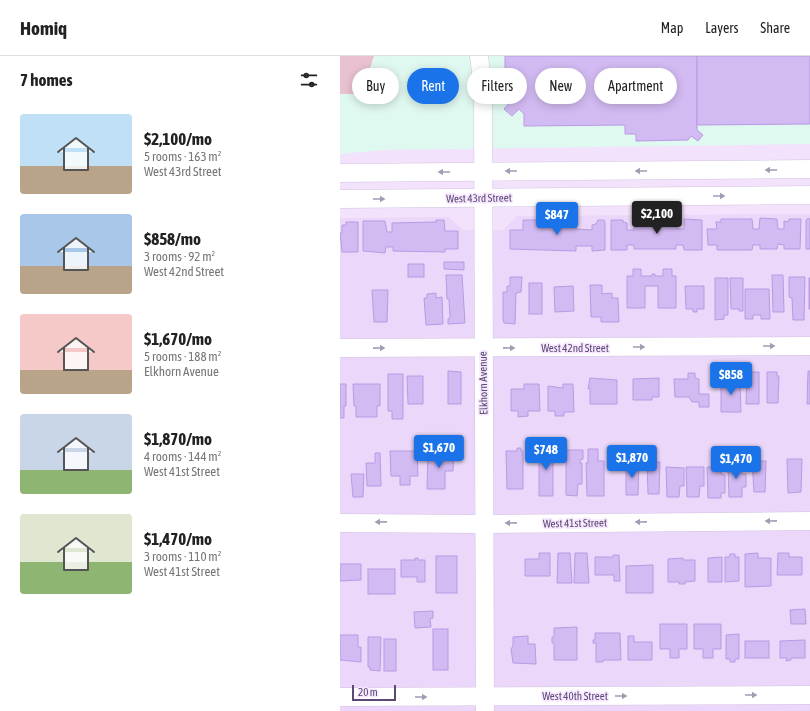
<!DOCTYPE html>
<meta charset="utf-8">
<style>
body{margin:0;font-family:"Asap Condensed",sans-serif;background:#f6f6f6;color:#222;height:100vh;display:flex;flex-direction:column;font-size:15px;white-space:nowrap}
*{box-sizing:border-box;margin:0}
p{font-size:13px;color:#767676}
.icon{flex:none;width:22px;height:22px;fill:none;stroke:currentColor;stroke-width:2;stroke-linecap:round;stroke-linejoin:round}
.map{position:relative;flex:1;overflow:hidden}
.panel{display:flex;flex-direction:column;background:#fff;width:340px}
.panel>*{flex:none}
.top-card{position:absolute;left:12px;top:12px;width:380px;height:36px;display:flex;gap:8px}
.scale{position:absolute;left:12px;bottom:10px;width:44px;box-sizing:border-box;padding-left:4px;border:2px solid #594974;border-top:0;font-size:11px;line-height:14px;white-space:nowrap;color:#594974;-webkit-text-stroke:3px #f7e8ff;paint-order:stroke}
.price{position:absolute;translate:-50% -34px;padding:0 9px;border-radius:4px;background:#1a73e8;color:#fff;font-size:13px;line-height:26px;filter:drop-shadow(0 1px 2px #0008)}
.price::after{content:'';position:absolute;left:50%;top:24px;width:12px;height:9px;margin-left:-6px;background:inherit;clip-path:polygon(0 0,100% 0,50% 100%)}
.price.active{background:#222;color:#fff}
ul{padding:0;list-style:none}
li{display:flex;align-items:center;gap:12px;height:100px;padding:0 20px}
li span{display:grid;place-items:center;flex:none;width:112px;height:80px;border-radius:4px;color:#555}
li>.icon{margin-inline-start:auto}
span .icon{width:48px;height:48px;fill:#fffc;stroke-width:1}
li b{font-size:17px}
h2{display:flex;justify-content:space-between;align-items:center;height:48px;padding:0 20px;font-size:17px}
.tag{padding:0 14px;border-radius:18px;background:#fff;box-shadow:0 2px 10px #0003;font-size:14px;line-height:36px}
.tag.active{background:#1a73e8;color:#fff}
header{display:flex;align-items:center;gap:24px;box-sizing:border-box;height:56px;padding:0 20px;background:#fff;border-bottom:1px solid #e0e0e0}
header strong{font-size:19px}
nav{display:flex;gap:22px;margin-inline-start:auto;font-size:14px}
main{display:flex;flex:1;min-height:0}
.map>svg:first-child{display:block}
.residential{fill:#ebd7f9}
.education{fill:#dff8f0}
.green{fill:#e9c1d0}
.building{fill:#d2baf2;stroke:#b99ae4}
.lines{fill:none;stroke-linecap:round;stroke-linejoin:round}
.minor-casing{stroke:#d2c1e2;stroke-width:19}
.minor{stroke:#fff;stroke-width:18}
.oneway{fill:#a49bb3}
.labels{text-anchor:middle;stroke-width:3.5;stroke-linejoin:round;paint-order:stroke}
.street-label{font-size:11px;fill:#594974;stroke:#f7e8ff}
</style>
<header>
<strong>Homiq</strong>
<nav><a>Map</a><a>Layers</a><a>Share</a></nav>
</header>
<main>
<section class="panel">
<h2>7 homes<svg class="icon" aria-label="filters" viewBox="0 0 24 24"><path d="M4 7h16M4 17h16"/><circle cx="9" cy="7" r="2"/><circle cx="15" cy="17" r="2"/></svg></h2>
<ul>
<li><span style="background:linear-gradient(#bfe0f5 65%,#b9a48a 0)"><svg class="icon" aria-label="home" viewBox="0 0 24 24"><path d="M3 11l9-7 9 7M6 9v11h12V9"/></svg></span><div><b>$2,100/mo</b><p>5 rooms · 163 m²</p><p>West 43rd Street</p></div></li>
<li><span style="background:linear-gradient(#a9c7e8 65%,#b9a48a 0)"><svg class="icon" aria-label="home" viewBox="0 0 24 24"><path d="M3 11l9-7 9 7M6 9v11h12V9"/></svg></span><div><b>$858/mo</b><p>3 rooms · 92 m²</p><p>West 42nd Street</p></div></li>
<li><span style="background:linear-gradient(#f6c9c9 70%,#b9a48a 0)"><svg class="icon" aria-label="home" viewBox="0 0 24 24"><path d="M3 11l9-7 9 7M6 9v11h12V9"/></svg></span><div><b>$1,670/mo</b><p>5 rooms · 188 m²</p><p>Elkhorn Avenue</p></div></li>
<li><span style="background:linear-gradient(#c9d6e8 70%,#8fb573 0)"><svg class="icon" aria-label="home" viewBox="0 0 24 24"><path d="M3 11l9-7 9 7M6 9v11h12V9"/></svg></span><div><b>$1,870/mo</b><p>4 rooms · 144 m²</p><p>West 41st Street</p></div></li>
<li><span style="background:linear-gradient(#dfe7d0 60%,#8fb573 0)"><svg class="icon" aria-label="home" viewBox="0 0 24 24"><path d="M3 11l9-7 9 7M6 9v11h12V9"/></svg></span><div><b>$1,470/mo</b><p>3 rooms · 110 m²</p><p>West 41st Street</p></div></li>
</ul>
</section>
<div class="map">
<svg width="470" height="655" viewBox="0 0 470 655">
<rect width="100%" height="100%" fill="#f3e2fc"/>
<!-- residential -->
<polygon class="residential" points="470,158 470,655 0,655 0,162 109,161 123,174 163,174 177,160"/>
<!-- education -->
<polygon class="education" points="0,0 470,0 470,88 45,94 0,98"/>
<!-- green -->
<polygon class="green" points="0,0 34,0 27,21 18,38 0,38"/>
<!-- building -->
<g class="building">
<polygon points="165,0 357,0 357,74 363,79 358,85 351,80 348,84 296,85 296,78 285,78 285,69 184,70 184,58 179,53 172,60 164,53 171,45 165,40"/>
<polygon points="357,0 470,0 470,68 357,69"/>
<polygon points="420,162 437,163 438,173 444,173 444,165 448,166 449,163 461,163 460,193 444,193 444,189 438,188 437,193 420,193 420,189 413,189 412,194 377,194 377,189 368,189 367,173 377,173 376,166 381,166 381,163 412,163 413,173 419,173"/>
<polygon points="468,162 470,163 470,193 466,193 466,165"/>
<polygon points="294,163 337,163 337,173 344,173 344,163 362,164 362,194 344,194 343,189 336,189 336,193 294,193 294,189 287,189 287,194 271,194 271,164 283,164 283,166 287,167 287,174 294,174"/>
<polygon points="96,164 104,164 105,175 118,175 118,193 105,193 105,196 53,195 53,191 46,191 45,197 23,195 23,165 45,165 47,176 52,176 52,167 96,166"/>
<polygon points="183,164 232,164 231,167 236,167 236,173 252,174 252,169 256,168 258,164 264,164 265,166 265,194 252,195 252,190 236,190 236,195 170,193 170,174 183,174"/>
<polygon points="6,166 18,166 18,196 2,196 0,177 2,177 2,169 6,169"/>
<polygon points="104,206 124,206 124,214 104,213"/>
<rect x="68" y="208" width="16" height="13"/>
<polygon points="293,213 301,213 301,220 312,220 312,218 315,218 315,220 323,220 323,213 332,213 332,220 336,220 336,252 318,252 318,230 305,230 305,252 287,252 287,220 293,220"/>
<polygon points="106,219 122,219 125,267 108,268 108,263 110,262 109,243 107,243"/>
<polygon points="432,219 443,219 444,256 433,256"/>
<polygon points="170,221 182,221 181,236 176,237 175,268 164,267 163,263 163,236 167,236 167,230 170,230"/>
<polygon points="449,221 465,221 464,264 453,264 452,242 449,241"/>
<polygon points="375,222 388,222 388,259 384,259 384,263 375,264"/>
<polygon points="390,222 403,222 403,255 399,255 399,253 391,253"/>
<rect x="469" y="222" width="1" height="31"/>
<rect x="189" y="227" width="13" height="31"/>
<polygon points="250,229 262,229 262,238 272,237 272,242 278,242 279,266 261,266 261,261 251,261"/>
<polygon points="233,230 234,255 215,256 214,231"/>
<polygon points="345,230 364,230 364,253 357,253 357,256 353,256 353,253 346,253"/>
<polygon points="405,233 429,233 430,263 421,263 421,259 413,259 413,263 405,263"/>
<polygon points="32,234 48,234 47,266 34,266"/>
<polygon points="96,237 96,242 102,241 103,268 86,269 84,242 87,242 87,238"/>
<polygon points="108,315 121,316 121,348 108,348"/>
<polygon points="468,315 470,315 470,348 467,348"/>
<polygon points="407,316 419,316 419,348 406,348"/>
<polygon points="427,316 437,316 437,320 439,320 438,347 427,347"/>
<polygon points="348,317 355,317 355,322 359,323 359,338 369,338 369,351 359,351 359,346 352,346 349,341 335,341 334,323 348,323"/>
<polygon points="48,318 63,318 63,363 52,363 52,355 48,355"/>
<polygon points="67,320 83,320 83,348 68,348"/>
<polygon points="250,322 277,324 277,348 250,348 250,332 248,333"/>
<polygon points="319,322 319,341 312,341 312,344 293,344 293,323"/>
<polygon points="381,323 400,323 401,356 381,356"/>
<polygon points="0,328 6,328 6,350 4,350 4,362 0,362"/>
<polygon points="13,328 40,328 40,350 37,350 37,361 16,361 16,350 14,350"/>
<polygon points="184,328 199,328 200,355 188,355 188,360 178,361 178,355 171,355 171,333 184,333"/>
<polygon points="223,328 233,328 234,356 224,356 224,360 215,360 215,355 208,355 208,330 223,332"/>
<polygon points="199,390 213,390 213,395 215,395 215,400 213,400 213,440 199,440"/>
<polygon points="177,392 181,392 181,395 183,395 183,433 167,433 166,395 177,395"/>
<polygon points="248,393 258,393 258,405 264,405 264,440 247,440 246,407 248,407"/>
<polygon points="226,394 243,394 243,403 240,404 240,407 242,407 242,428 238,428 237,440 226,439"/>
<polygon points="50,395 77,395 78,420 70,420 70,429 60,429 60,420 51,420"/>
<polygon points="88,396 114,396 113,415 105,415 105,433 87,433"/>
<polygon points="35,397 40,397 41,430 27,430 26,407 35,407"/>
<polygon points="447,403 462,403 461,436 448,437"/>
<polygon points="412,405 426,405 425,436 414,436"/>
<polygon points="307,406 320,406 319,438 308,438"/>
<polygon points="400,406 402,418 406,418 406,431 402,431 402,441 389,441 388,411 390,410 390,407"/>
<polygon points="286,408 299,408 298,439 286,439"/>
<polygon points="326,411 344,412 344,430 340,430 339,441 327,441"/>
<polygon points="346,411 364,411 364,430 360,430 359,441 347,441"/>
<polygon points="367,411 381,411 381,418 385,419 385,437 381,437 381,442 368,442"/>
<polygon points="11,418 24,418 23,441 13,441"/>
<polygon points="199,497 210,497 210,520 185,520 185,503 199,503"/>
<polygon points="218,497 230,497 232,527 217,527"/>
<polygon points="235,497 247,497 249,527 234,527"/>
<polygon points="418,497 418,502 431,502 431,530 405,531 405,498"/>
<polygon points="438,497 449,497 449,501 462,501 462,519 437,519"/>
<polygon points="390,498 395,498 395,501 399,501 399,525 385,526 385,501 389,501"/>
<polygon points="273,499 279,499 280,525 274,525 274,519 255,519 255,501 273,501"/>
<rect x="96" y="500" width="21" height="37"/>
<polygon points="382,501 382,526 368,526 368,502"/>
<polygon points="75,502 78,502 78,504 85,504 85,526 77,526 77,521 61,521 61,504 75,504"/>
<polygon points="343,502 343,504 355,504 355,525 345,526 345,528 339,528 339,526 328,526 328,503"/>
<polygon points="0,508 21,508 21,524 0,525"/>
<polygon points="313,509 313,537 286,537 286,510"/>
<rect x="28" y="513" width="27" height="25"/>
<polygon points="465,553 466,568 451,568 450,554"/>
<polygon points="93,555 93,562 90,563 91,571 75,572 74,556"/>
<polygon points="320,568 347,568 347,593 339,593 339,602 330,602 330,593 320,593"/>
<polygon points="354,568 381,568 381,593 373,593 373,602 363,602 363,593 354,593"/>
<polygon points="237,571 237,604 214,604 214,587 212,587 212,581 214,581 214,572"/>
<rect x="93" y="573" width="15" height="41"/>
<polygon points="255,577 280,577 281,604 263,604 263,606 256,606 256,587 253,587 253,584 255,584"/>
<polygon points="399,578 399,603 395,603 395,606 390,606 390,603 386,603 386,579"/>
<polygon points="0,579 18,579 18,591 21,591 21,606 0,604"/>
<polygon points="188,580 188,588 195,588 196,608 173,607 171,593 173,590 173,581"/>
<polygon points="288,580 294,580 294,586 312,586 312,604 288,604"/>
<polygon points="28,581 41,581 40,615 30,614 30,611 28,611"/>
<rect x="44" y="583" width="12" height="32"/>
<polygon points="465,584 465,602 451,602 451,604 446,605 447,602 440,602 440,585"/>
<rect x="405" y="585" width="24" height="17"/>
</g>
<g class="lines">
<!-- minor casing -->
<g class="minor-casing">
<g id="minor">
<polyline points="139,0 143,33 145,655"/>
<polyline points="0,117 470,113"/>
<polyline points="0,143 470,139"/>
<polyline points="0,292 470,290"/>
<polyline points="0,467 145,468 470,465"/>
<polyline points="0,641 470,639"/>
</g>
</g>
<!-- minor -->
<use href="#minor" class="minor"/>
</g>
<!-- one-way arrows -->
<defs><path id="oneway-solid" d="M-6-.8H1V-3.2L6.5 0L1 3.2V.8H-6Z"/></defs>
<g class="oneway">
<use href="#oneway-solid" transform="translate(431 114) rotate(180)"/>
<use href="#oneway-solid" transform="translate(171 115) rotate(180)"/>
<use href="#oneway-solid" transform="translate(301 115) rotate(180)"/>
<use href="#oneway-solid" transform="translate(104 116) rotate(180)"/>
<use href="#oneway-solid" transform="translate(379 140)"/>
<use href="#oneway-solid" transform="translate(39 143)"/>
<use href="#oneway-solid" transform="translate(429 290)"/>
<use href="#oneway-solid" transform="translate(299 291)"/>
<use href="#oneway-solid" transform="translate(39 292) rotate(-1)"/>
<use href="#oneway-solid" transform="translate(169 292) rotate(1)"/>
<use href="#oneway-solid" transform="translate(431 465) rotate(179)"/>
<use href="#oneway-solid" transform="translate(41 466) rotate(179)"/>
<use href="#oneway-solid" transform="translate(301 466) rotate(179)"/>
<use href="#oneway-solid" transform="translate(171 467) rotate(179)"/>
<use href="#oneway-solid" transform="translate(411 639)"/>
<use href="#oneway-solid" transform="translate(281 640)"/>
<use href="#oneway-solid" transform="translate(81 641)"/>
</g>
<g class="labels">
<!-- street labels -->
<g class="street-label">
<text transform="translate(139 142) rotate(-1)" y="4">West 43rd Street</text>
<text x="235" y="296">West 42nd Street</text>
<text transform="translate(143 327) rotate(-91)" y="4">Elkhorn Avenue</text>
<text transform="translate(235 467) rotate(-1)" y="4">West 41st Street</text>
<text x="235" y="644">West 40th Street</text>
</g>
</g>
</svg>
<div class="scale">20 m</div>
<b class="price active" style="left:317px;top:179px">$2,100</b>
<b class="price" style="left:217px;top:180px">$847</b>
<b class="price" style="left:391px;top:340px">$858</b>
<b class="price" style="left:99px;top:413px">$1,670</b>
<b class="price" style="left:206px;top:415px">$748</b>
<b class="price" style="left:292px;top:423px">$1,870</b>
<b class="price" style="left:396px;top:424px">$1,470</b>
<div class="top-card">
<a class="tag">Buy</a>
<a class="tag active">Rent</a>
<a class="tag">Filters</a>
<a class="tag">New</a>
<a class="tag">Apartment</a>
</div>
</div>
</main>
